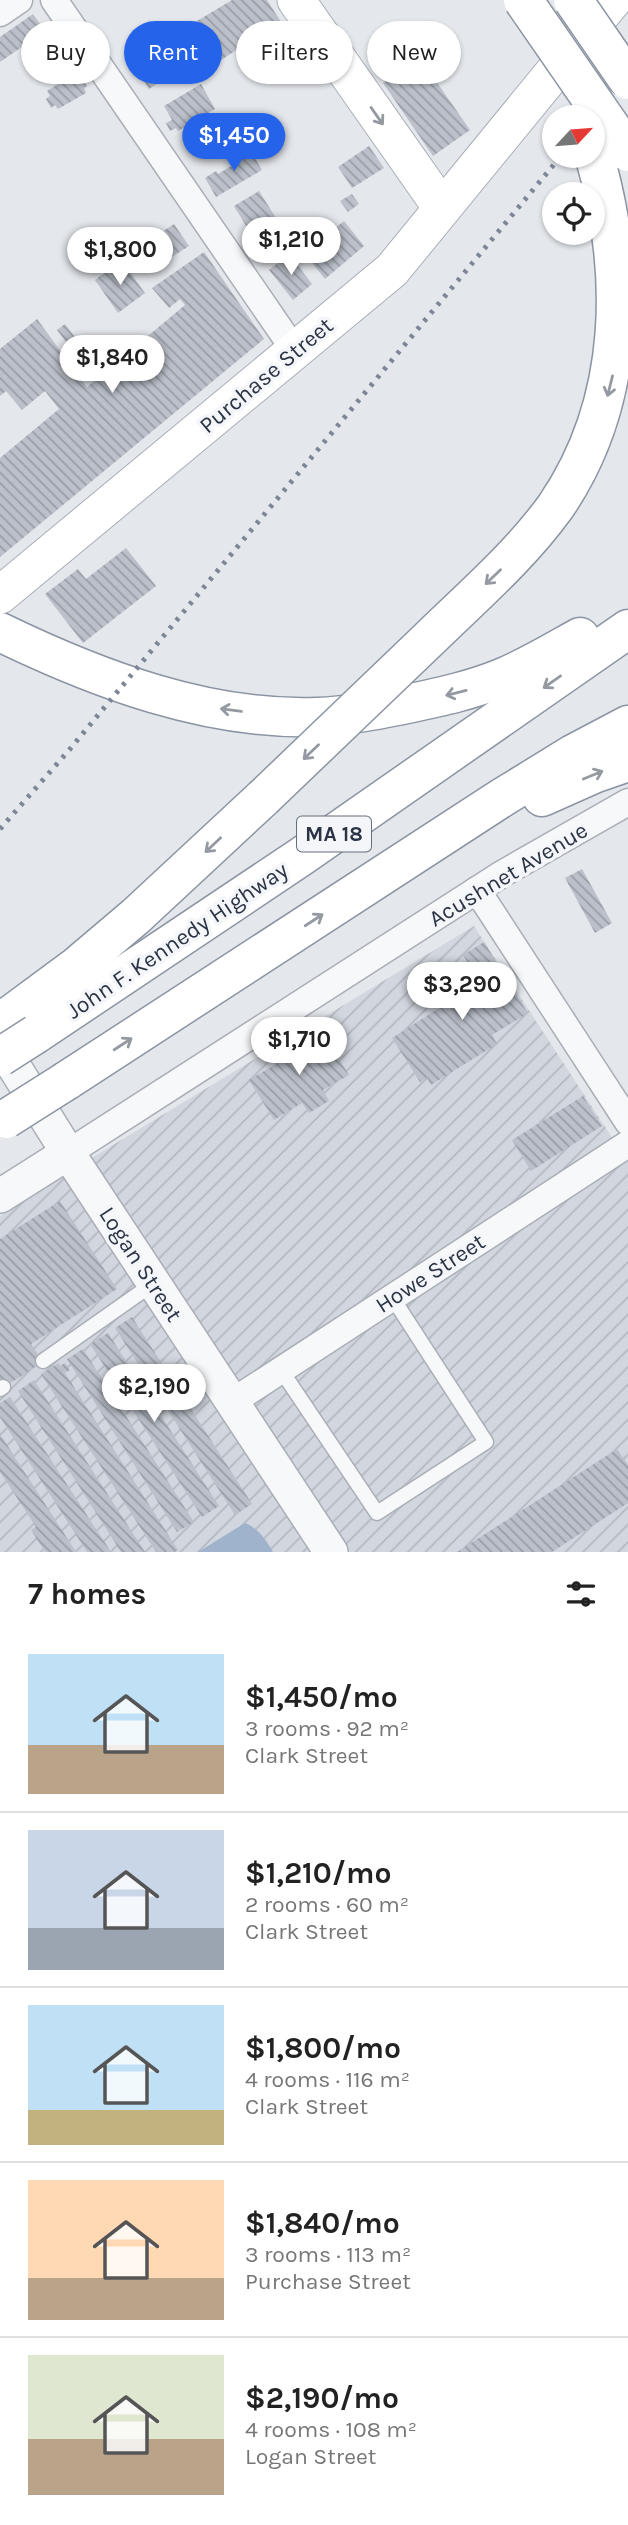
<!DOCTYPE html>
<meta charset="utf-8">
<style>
body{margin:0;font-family:Karla,sans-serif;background:#f2f2f2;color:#222;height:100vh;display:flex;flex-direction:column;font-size:26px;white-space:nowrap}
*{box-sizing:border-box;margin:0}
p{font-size:23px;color:#767676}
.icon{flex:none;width:38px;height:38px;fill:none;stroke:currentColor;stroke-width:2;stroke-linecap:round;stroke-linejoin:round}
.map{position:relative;height:1552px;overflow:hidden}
.drawer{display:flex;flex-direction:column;background:#fff;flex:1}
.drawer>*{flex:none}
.hud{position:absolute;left:21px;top:21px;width:586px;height:63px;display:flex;gap:14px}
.needle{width:46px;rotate:64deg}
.buttons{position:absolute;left:542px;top:105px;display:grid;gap:14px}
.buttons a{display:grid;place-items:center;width:63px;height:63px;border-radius:50%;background:#fff;box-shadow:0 2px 5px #0004;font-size:35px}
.price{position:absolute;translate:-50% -60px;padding:0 16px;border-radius:24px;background:#fff;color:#222;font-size:23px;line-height:46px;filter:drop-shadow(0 2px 4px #0008)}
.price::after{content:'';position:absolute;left:50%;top:42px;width:21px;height:16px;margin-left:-10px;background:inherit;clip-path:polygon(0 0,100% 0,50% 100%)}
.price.active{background:#2563eb;color:#fff}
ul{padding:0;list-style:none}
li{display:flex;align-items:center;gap:21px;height:175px;padding:0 28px}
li+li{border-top:2px solid #e0e0e0}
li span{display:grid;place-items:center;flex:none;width:196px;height:140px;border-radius:0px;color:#555}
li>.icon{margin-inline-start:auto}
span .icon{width:84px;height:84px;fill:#fffc;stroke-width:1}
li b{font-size:30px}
h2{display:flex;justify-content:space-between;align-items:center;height:84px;padding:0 28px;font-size:30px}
.chip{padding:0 24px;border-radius:32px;background:#fff;box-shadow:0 2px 5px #0004;font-size:24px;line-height:63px}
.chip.active{background:#2563eb;color:#fff}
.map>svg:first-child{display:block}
.industrial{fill:url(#industrial-furrows)}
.water{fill:#9fb4cc}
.building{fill:url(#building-back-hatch)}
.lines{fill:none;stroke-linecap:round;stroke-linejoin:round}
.service-casing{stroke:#a9aeb7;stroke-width:17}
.minor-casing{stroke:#a9aeb7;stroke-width:29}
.tertiary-casing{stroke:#a9aeb7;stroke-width:36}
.secondary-casing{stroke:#a9aeb7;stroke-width:39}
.motorway-casing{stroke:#8b94a3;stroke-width:41}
.service{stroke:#f7f8fa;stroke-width:14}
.minor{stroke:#f7f8fa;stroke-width:26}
.tertiary{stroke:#f7f8fa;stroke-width:33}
.secondary{stroke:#fff;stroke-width:37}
.motorway{stroke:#fff;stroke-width:38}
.rail{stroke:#7d8696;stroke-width:5;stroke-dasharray:3.5 7;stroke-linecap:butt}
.motorway-bridge-casing{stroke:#8b94a3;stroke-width:41;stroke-linecap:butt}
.motorway-bridge{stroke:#fff;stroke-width:38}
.oneway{stroke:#959aa2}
.labels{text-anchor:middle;stroke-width:7;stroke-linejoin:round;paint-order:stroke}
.shield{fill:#f4f6f9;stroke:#676e7b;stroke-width:2}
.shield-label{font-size:21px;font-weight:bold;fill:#2b3445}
.street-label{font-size:23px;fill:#2b3445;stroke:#f4f6f9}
</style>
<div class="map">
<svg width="628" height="1552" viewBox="0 0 628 1552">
<defs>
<pattern id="industrial-furrows" width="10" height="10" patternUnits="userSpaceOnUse" patternTransform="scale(1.75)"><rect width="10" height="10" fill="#d2d6de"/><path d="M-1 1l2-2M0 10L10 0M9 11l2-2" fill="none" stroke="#b4b8c0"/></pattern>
<pattern id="building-back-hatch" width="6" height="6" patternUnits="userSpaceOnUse" patternTransform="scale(1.75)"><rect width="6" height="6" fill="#bbc0ca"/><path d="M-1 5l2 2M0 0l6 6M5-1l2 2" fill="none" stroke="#989da6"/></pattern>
</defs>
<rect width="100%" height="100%" fill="#e4e7ec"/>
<!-- industrial -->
<polygon class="industrial" points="474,926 628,1162 628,1552 0,1552 0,1216 57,1179"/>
<!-- water -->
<path class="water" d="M245,1523C258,1528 266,1540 273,1552H198Z"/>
<!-- building -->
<g class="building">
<polygon points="232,0 267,0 281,22 221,60 197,21"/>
<polygon points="33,14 45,31 0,62 0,37"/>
<polygon points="53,43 66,63 43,78 30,58"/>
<polygon points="164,48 178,70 149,89 135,67"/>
<polygon points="420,58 470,130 433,156 383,83"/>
<polygon points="78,72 87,86 84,88 86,93 58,109 55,105 51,108 46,99 50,96 47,91"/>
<polygon points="201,84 215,109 178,131 176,128 170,131 166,123 172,120 164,106"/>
<polygon points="369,146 384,168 352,188 338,167"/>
<polygon points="249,148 262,170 216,197 205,178 216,171 218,174 238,162 235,156"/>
<polygon points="259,191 276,218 251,234 234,206"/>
<polygon points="352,194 359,204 348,212 340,201"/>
<polygon points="344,221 364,246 325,279 304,253"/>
<polygon points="174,224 189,246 156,267 142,245"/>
<polygon points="204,252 264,339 0,557 0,458 59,409 45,391 22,410 6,391 0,396 0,349 37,319 87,387 185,305 180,299 169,308 152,288"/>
<polygon points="289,254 312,284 293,300 269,270"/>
<polygon points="121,260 145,293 118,313 95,280"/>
<polygon points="65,324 90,357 79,365 69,353 72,350 57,330"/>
<polygon points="126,548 156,586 83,643 45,594 78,569 86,579"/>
<polygon points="582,869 612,923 595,933 565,878"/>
<polygon points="484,942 528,1013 492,1035 497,1044 431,1085 427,1078 420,1082 392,1038 480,982 463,955"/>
<polygon points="324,1035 349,1075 323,1090 329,1101 309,1113 302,1103 274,1120 249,1080 276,1064 269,1052 289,1040 297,1051"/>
<polygon points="583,1096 602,1126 531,1171 512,1140"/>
<polygon points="60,1201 117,1289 31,1344 43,1362 3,1388 0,1383 0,1239"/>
<polygon points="132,1317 252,1504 235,1515 115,1328"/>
<polygon points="108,1333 219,1506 202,1517 90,1344"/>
<polygon points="83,1349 194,1522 177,1532 67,1359"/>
<polygon points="59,1363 60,1366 65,1363 70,1370 65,1373 178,1550 175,1552 156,1552 41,1374"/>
<polygon points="34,1380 145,1552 121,1552 18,1391"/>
<polygon points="10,1397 111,1552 87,1552 0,1417 0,1403"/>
<polygon points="0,1434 76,1552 45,1552 31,1530 36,1527 0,1472"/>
<polygon points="617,1449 628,1465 628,1503 552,1552 457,1552"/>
</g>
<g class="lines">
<!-- service casing -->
<g class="service-casing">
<g id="service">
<polyline points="43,1361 154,1283"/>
<polyline points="281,1370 377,1513 486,1442 392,1297"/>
<polyline points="0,1389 3,1387"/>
</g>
</g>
<!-- minor casing -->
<g class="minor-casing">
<g id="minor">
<polyline points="54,0 295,351"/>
<polyline points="0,13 19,0"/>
<polyline points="477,890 628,1122"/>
<polyline points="68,1153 502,874 628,802"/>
<polyline points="232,1402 628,1144"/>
</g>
</g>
<!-- tertiary casing -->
<g class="tertiary-casing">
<g id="tertiary">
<polyline points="0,1044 68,1153 331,1552"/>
<polyline points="0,1196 68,1153"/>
</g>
</g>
<!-- secondary casing -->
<g class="secondary-casing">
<g id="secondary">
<polyline points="296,0 442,208"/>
<polyline points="0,595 392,270 613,0"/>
</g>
</g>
<!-- motorway casing -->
<g class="motorway-casing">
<g id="motorway">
<path d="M0,632C97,679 208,721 317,717C347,716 377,710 407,704C440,697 473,690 504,677C530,666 555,651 580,637"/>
<polyline points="542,797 596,773 628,762"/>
<polyline points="0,1023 77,966 136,916 263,798"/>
<polyline points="36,1034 302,856 628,629"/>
<polyline points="66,1081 503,797 573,754 628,725"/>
</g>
</g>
<!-- service -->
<use href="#service" class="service"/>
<!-- minor -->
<use href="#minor" class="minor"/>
<!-- tertiary -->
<use href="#tertiary" class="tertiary"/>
<!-- secondary -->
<use href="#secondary" class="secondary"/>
<!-- motorway -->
<use href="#motorway" class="motorway"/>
<!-- rail -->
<g class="rail">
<polyline points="593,117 628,75"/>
<polyline points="0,829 70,749 561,156"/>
</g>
<!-- motorway-bridge casing -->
<g class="motorway-bridge-casing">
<g id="motorway-bridge">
<polyline points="523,0 628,152"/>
<polyline points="573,0 628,80"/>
<path d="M263,798C318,745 373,693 428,640C472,597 520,556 556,506C628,400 628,270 593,151"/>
<polyline points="0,1057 36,1034"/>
<polyline points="6,1119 66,1081"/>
</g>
</g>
<!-- motorway-bridge -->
<use href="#motorway-bridge" class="motorway-bridge"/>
</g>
<!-- one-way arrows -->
<defs><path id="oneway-shaft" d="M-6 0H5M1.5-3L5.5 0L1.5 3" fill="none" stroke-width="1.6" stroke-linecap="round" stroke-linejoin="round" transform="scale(1.75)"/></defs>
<g class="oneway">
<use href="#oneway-shaft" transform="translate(377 116) rotate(55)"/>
<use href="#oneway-shaft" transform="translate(610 386) rotate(104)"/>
<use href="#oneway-shaft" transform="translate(493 577) rotate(136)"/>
<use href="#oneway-shaft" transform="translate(552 682) rotate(145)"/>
<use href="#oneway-shaft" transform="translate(456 693) rotate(166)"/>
<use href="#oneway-shaft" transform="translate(231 710) rotate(-172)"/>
<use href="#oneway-shaft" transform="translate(311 752) rotate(136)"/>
<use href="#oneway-shaft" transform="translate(593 775) rotate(-22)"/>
<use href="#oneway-shaft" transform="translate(213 845) rotate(137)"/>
<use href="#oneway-shaft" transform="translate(314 920) rotate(-33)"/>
<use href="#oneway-shaft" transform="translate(123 1044) rotate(-33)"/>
</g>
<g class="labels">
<!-- shield labels -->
<rect class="shield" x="297" y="816.5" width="74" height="35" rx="5"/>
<g class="shield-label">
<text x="334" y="841">MA 18</text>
</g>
<!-- street labels -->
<g class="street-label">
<text transform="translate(266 375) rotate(-40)" y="8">Purchase Street</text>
<text transform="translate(508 874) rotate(-31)" y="8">Acushnet Avenue</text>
<text transform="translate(177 940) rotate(-34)" y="8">John F. Kennedy Highway</text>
<text transform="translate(141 1264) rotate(57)" y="8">Logan Street</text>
<text transform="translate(430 1273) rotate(-33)" y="8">Howe Street</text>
</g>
</g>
</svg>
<div class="buttons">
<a><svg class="needle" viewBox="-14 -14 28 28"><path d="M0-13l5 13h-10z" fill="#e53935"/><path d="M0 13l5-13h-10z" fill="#767676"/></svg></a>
<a><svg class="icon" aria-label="locate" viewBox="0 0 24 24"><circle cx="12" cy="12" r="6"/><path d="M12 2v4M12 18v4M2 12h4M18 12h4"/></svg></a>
</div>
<b class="price active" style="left:234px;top:173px">$1,450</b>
<b class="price" style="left:291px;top:277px">$1,210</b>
<b class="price" style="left:120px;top:287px">$1,800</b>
<b class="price" style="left:112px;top:395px">$1,840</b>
<b class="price" style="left:462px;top:1022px">$3,290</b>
<b class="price" style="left:299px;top:1077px">$1,710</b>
<b class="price" style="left:154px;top:1424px">$2,190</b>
<div class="hud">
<a class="chip">Buy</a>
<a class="chip active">Rent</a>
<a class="chip">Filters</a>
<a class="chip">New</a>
</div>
</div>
<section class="drawer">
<h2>7 homes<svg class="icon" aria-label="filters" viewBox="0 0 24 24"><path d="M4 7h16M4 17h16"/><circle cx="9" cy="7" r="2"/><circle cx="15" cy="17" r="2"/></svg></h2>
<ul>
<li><span style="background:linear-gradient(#bfe0f5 65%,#b9a48a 0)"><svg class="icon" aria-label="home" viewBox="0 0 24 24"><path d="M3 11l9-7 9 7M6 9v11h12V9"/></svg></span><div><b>$1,450/mo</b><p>3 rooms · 92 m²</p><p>Clark Street</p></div></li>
<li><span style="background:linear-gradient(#c9d6e8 70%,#9aa5b1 0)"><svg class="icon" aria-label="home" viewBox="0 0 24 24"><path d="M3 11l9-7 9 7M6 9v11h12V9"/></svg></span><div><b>$1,210/mo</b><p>2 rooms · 60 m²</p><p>Clark Street</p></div></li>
<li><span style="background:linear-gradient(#bfe0f5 75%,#c2b280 0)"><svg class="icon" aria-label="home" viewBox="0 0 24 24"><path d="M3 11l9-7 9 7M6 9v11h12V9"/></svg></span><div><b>$1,800/mo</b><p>4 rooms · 116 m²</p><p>Clark Street</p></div></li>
<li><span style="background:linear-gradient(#ffd9b3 70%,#b9a48a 0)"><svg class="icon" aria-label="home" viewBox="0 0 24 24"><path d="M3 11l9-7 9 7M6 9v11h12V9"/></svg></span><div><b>$1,840/mo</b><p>3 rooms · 113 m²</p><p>Purchase Street</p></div></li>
<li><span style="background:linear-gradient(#dfe7d0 60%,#b9a48a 0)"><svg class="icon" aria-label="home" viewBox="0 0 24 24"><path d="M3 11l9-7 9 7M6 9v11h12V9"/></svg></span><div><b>$2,190/mo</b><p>4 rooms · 108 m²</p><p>Logan Street</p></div></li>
</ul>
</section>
